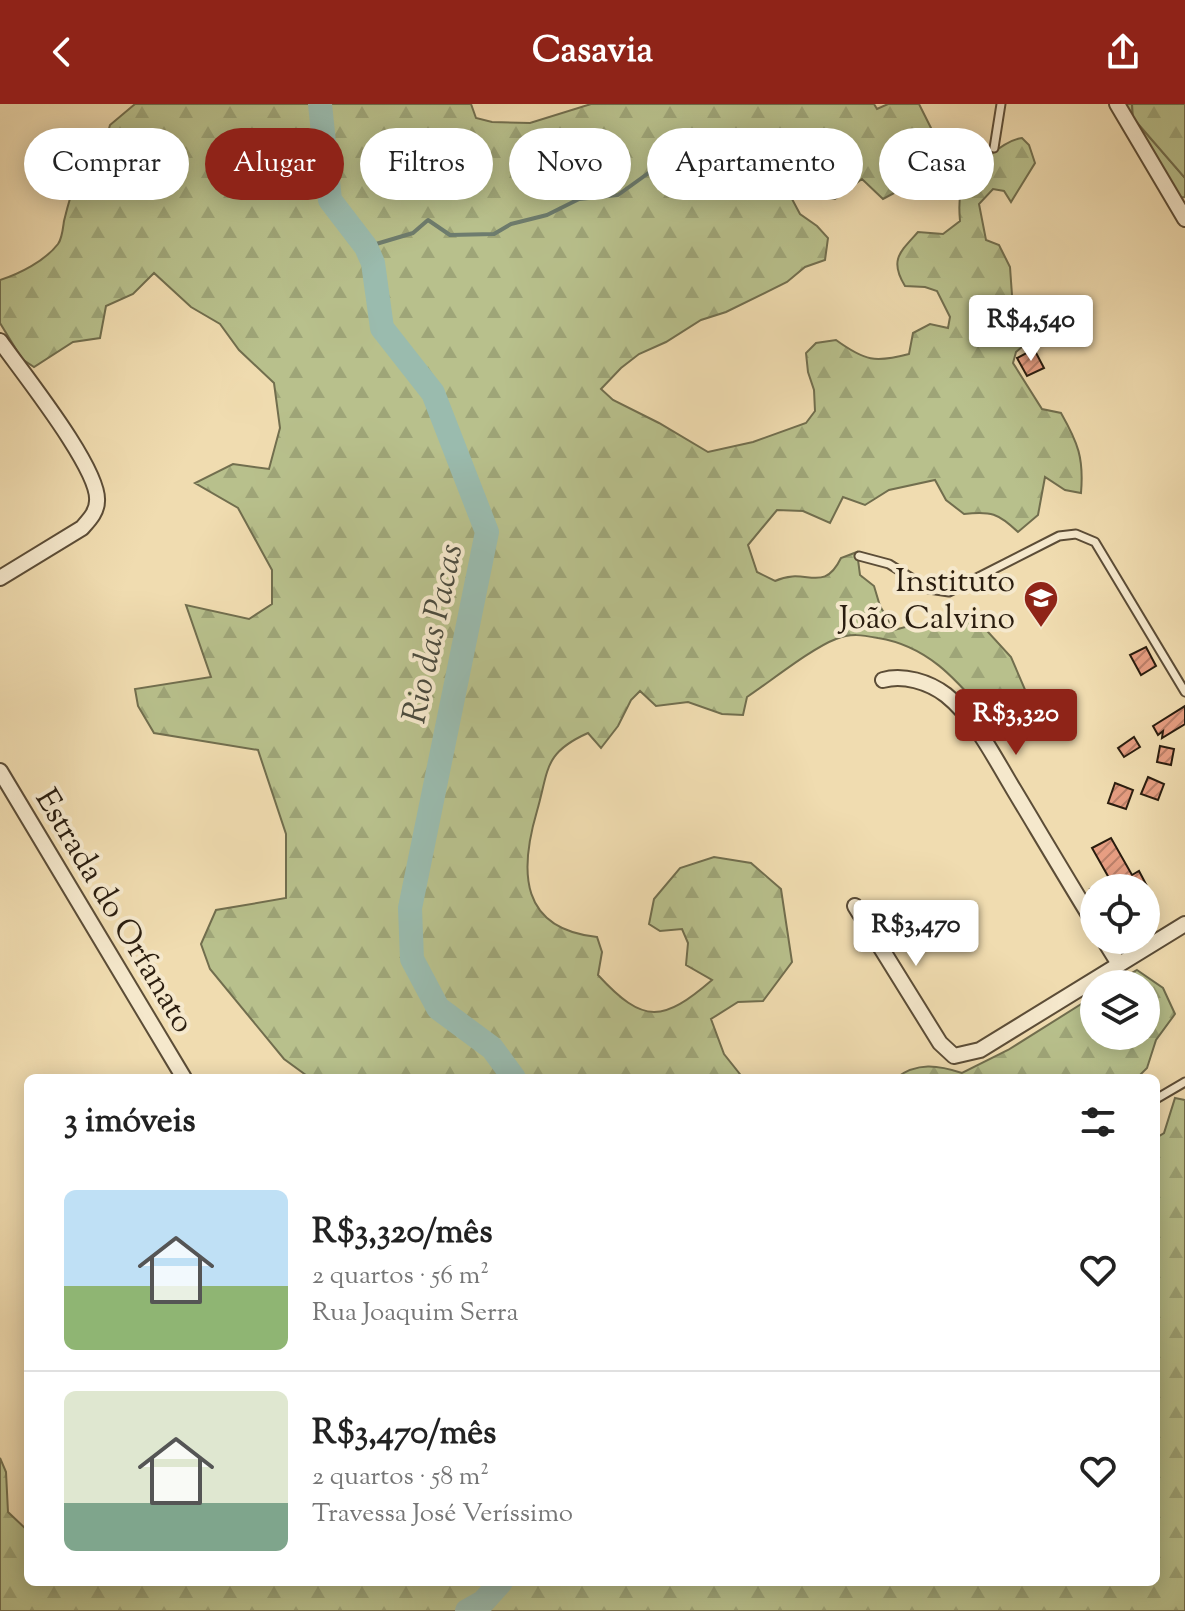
<!DOCTYPE html>
<html lang="pt">
<meta charset="utf-8">
<style>
body{margin:0;font-family:"Sorts Mill Goudy",serif;background:#f6f6f6;color:#222;height:100vh;display:flex;flex-direction:column;font-size:30px;white-space:nowrap}
*{box-sizing:border-box;margin:0}
p{font-size:26px;color:#767676}
.icon{flex:none;width:44px;height:44px;fill:none;stroke:currentColor;stroke-width:2;stroke-linecap:round;stroke-linejoin:round}
.map{position:relative;flex:1;overflow:hidden}
.drawer{position:absolute;left:24px;top:970px;width:1136px;height:512px;display:flex;flex-direction:column;background:#fff;border-radius:12px;box-shadow:0 4px 20px #0003}
.drawer>*{flex:none}
.hud{position:absolute;left:24px;top:24px;width:1138px;height:72px;display:flex;gap:16px}
.controls{position:absolute;left:1080px;top:770px;display:grid;gap:16px}
.controls a{display:grid;place-items:center;width:80px;height:80px;border-radius:50%;background:#fff;box-shadow:0 4px 20px #0003;font-size:40px}
.price{position:absolute;translate:-50% -68px;padding:0 18px;border-radius:8px;background:#fff;color:#222;font-size:26px;line-height:52px;filter:drop-shadow(0 2px 4px #0008)}
.price::after{content:'';position:absolute;left:50%;top:48px;width:24px;height:18px;margin-left:-12px;background:inherit;clip-path:polygon(0 0,100% 0,50% 100%)}
.price.current{background:#8f2418;color:#fff}
ul{padding:0;list-style:none}
li{display:flex;align-items:center;gap:24px;height:200px;padding:0 40px}
li+li{border-top:2px solid #e0e0e0}
li span{display:grid;place-items:center;flex:none;width:224px;height:160px;border-radius:12px;color:#555}
li>.icon{margin-inline-start:auto}
span .icon{width:96px;height:96px;fill:#fffc;stroke-width:1}
li b{font-size:34px}
h2{display:flex;justify-content:space-between;align-items:center;height:96px;padding:0 40px;font-size:34px}
.chip{padding:0 28px;border-radius:36px;background:#fff;box-shadow:0 4px 20px #0003;font-size:28px;line-height:72px}
.chip.current{background:#8f2418;color:#fff}
header{display:flex;justify-content:space-between;align-items:center;height:104px;padding:0 40px;background:#8f2418;color:#fff;font-size:36px;font-weight:700}
.map>svg:first-child{display:block}
.grass{fill:#b8c08c;stroke:#716e4e;stroke-width:2}
.forest{fill:url(#forest-firs);stroke:#716e4e;stroke-width:2}
.lines{fill:none;stroke-linecap:round;stroke-linejoin:round}
.stream{stroke:#6d7c6e;stroke-width:4}
.river{stroke:#9abbae;stroke-width:24}
.building{fill:url(#building-hatch);stroke:#2a1d0f;stroke-width:2}
.lane-casing{stroke:#5c4d37;stroke-width:11}
.street-casing{stroke:#5c4d37;stroke-width:18}
.lane{stroke:#f5e8cc;stroke-width:7}
.street{stroke:#f5e8cc;stroke-width:14}
.labels{text-anchor:middle;stroke-width:8;stroke-linejoin:round;paint-order:stroke}
.poi-label{font-size:32px;fill:#2a1d0f;stroke:#f5e8cc;text-anchor:end}
.street-label{font-size:32px;fill:#2a1d0f;stroke:#f5e8cc}
.water-label{font-size:34px;font-style:italic;fill:#4c4c3f;stroke:#f5e8cc}
</style>
<header><svg class="icon" aria-label="back" viewBox="0 0 24 24"><path d="M15 5l-7 7 7 7"/></svg>Casavia<svg class="icon" aria-label="share" viewBox="0 0 24 24"><path d="M12 15V3M7 8l5-5 5 5M5 13v7h14v-7"/></svg></header>
<div class="map">
<svg width="1185" height="1507" viewBox="0 0 1185 1507">
<defs>
<pattern id="forest-firs" width="22" height="20" patternUnits="userSpaceOnUse" patternTransform="scale(2)"><rect width="22" height="20" fill="#b8c08c"/><path d="M5 1l3.5 6h-7zM16 11l3.5 6h-7z" fill="#9ea578"/></pattern>
<pattern id="building-hatch" width="6" height="6" patternUnits="userSpaceOnUse" patternTransform="scale(2)"><rect width="6" height="6" fill="#e79e82"/><path d="M-1 1l2-2M0 6l6-6M5 7l2-2" fill="none" stroke="#bb8069"/></pattern>
</defs>
<rect width="100%" height="100%" fill="#f0dcb0"/>
<filter id="stains"><feTurbulence type="fractalNoise" baseFrequency=".0025" numOctaves="4"/><feColorMatrix values="0 0 0 0 .2 0 0 0 0 .09 0 0 0 0 .02 0 0 0 .5 -.17"/></filter>
<radialGradient id="worn" r=".72"><stop offset=".6" stop-color="#630" stop-opacity="0"/><stop offset="1" stop-color="#630" stop-opacity=".3"/></radialGradient>
<!-- grass -->
<polygon class="grass" points="1122,0 1132,0 1133,14 1185,74 1185,93 1177,94"/>
<!-- forest -->
<g class="forest">
<path d="M135,0H471L476,14L492,18L530,19L591,0H874L877,5L888,0H919L935,32L932,50L902,69L896,88L883,95L862,75L835,95L811,91L808,72L791,62L784,80L800,110L817,122L828,134L825,156L805,163L787,178L726,208L701,216L666,238L639,250L621,264L601,285L613,296L659,319L708,348L753,338L806,319L815,307L814,286L808,268L806,249L816,239L836,236C865,257 875,259 909,250L913,229L930,220L948,224L950,213L937,187L925,183L905,182C889,156 900,148 918,128L943,130L960,117C959,106 958,90 964,80C972,64 1004,36 1022,34L1029,41L1035,59L1011,98L1004,87L993,85L979,100L986,136L999,141L1010,163L1012,191L1029,237L1016,248L1013,259L1042,305L1061,309C1078,339 1084,354 1081,389L1065,386L1045,373L1038,411L1018,428C998,409 991,407 964,410L946,396L935,376L889,386L865,401L843,393L830,419L803,407L777,406L748,441L757,468L775,477C806,462 823,491 841,454L857,448L860,471L874,482L880,502L894,526C923,517 948,515 978,517L1011,553L1032,602L999,625C964,586 935,543 878,534C862,531 851,529 836,535C812,544 771,577 747,593L743,611L722,610L688,598L656,602L640,587L631,596L618,622L601,644L588,629C543,649 549,666 537,707C519,768 520,825 597,833L602,848L598,871C644,921 663,918 712,876L686,861L688,839L682,825L660,827L649,820L654,795L680,764L714,753L751,759L781,785L792,858L763,897L738,898L711,915L724,950L743,974H310L284,955L210,865L201,840L216,806L286,794V730L258,646L154,629L138,602L135,585L211,573L186,501L249,515L272,500V466L238,404L195,379L233,360L269,365L280,324L274,279L239,246L220,220L191,203L154,169L133,190L106,202L100,234L73,238L34,263L22,255L0,219V176C19,170 45,157 58,140C62,135 63,124 64,117C70,92 80,54 104,42L110,21Z"/>
<polygon points="1132,0 1185,0 1185,74 1133,14"/>
<path d="M1137,866L1163,884L1175,910L1156,936L1147,964L1137,974H896C917,958 938,961 962,969L1008,946L1094,892V932H1146V880H1113Z"/>
<polygon points="1175,994 1185,996 1185,1507 0,1507 0,1354 6,1368 8,1408 28,1427 28,1478 1156,1478 1156,1034 1164,1029"/>
</g>
<g class="lines">
<!-- stream -->
<polyline class="stream" points="366,143 413,129 428,116 450,131 494,130 511,120 547,111 579,95 618,91 654,65 677,40 710,35 735,40"/>
<!-- river -->
<g class="river">
<polyline points="320,0 330,96 366,143 373,159 382,224 433,289 487,428 410,804 412,855 438,904 492,944 514,974"/>
<polyline points="467,1507 483,1498 501,1478"/>
</g>
</g>
<!-- building -->
<g class="building">
<polygon points="1034,245 1044,264 1027,272 1017,254"/>
<polygon points="1146,543 1156,562 1141,571 1130,551"/>
<polygon points="1185,602 1185,620 1162,634 1163,627 1158,631 1153,622"/>
<polygon points="1134,633 1140,643 1124,653 1118,644"/>
<polygon points="1160,642 1174,645 1171,661 1157,658"/>
<polygon points="1148,673 1164,680 1158,696 1141,690"/>
<polygon points="1115,679 1133,686 1126,705 1108,699"/>
<polygon points="1111,734 1132,771 1139,767 1148,784 1092,784 1109,774 1092,744"/>
</g>
<g class="lines">
<!-- lane casing -->
<g class="lane-casing">
<g id="lane">
<polyline points="994,44 1001,0"/>
<polyline points="859,452 889,460 929,485 949,488 1059,432 1076,430 1095,438 1185,588"/>
<polyline points="1156,995 1185,978"/>
</g>
</g>
<!-- street casing -->
<g class="street-casing">
<g id="street">
<polyline points="1117,0 1185,115"/>
<path d="M0,237C21,267 100,365 97,397C97,408 89,416 82,424L0,474"/>
<path d="M883,576C903,570 929,578 946,591C976,615 995,655 1014,686C1041,731 1067,775 1094,819"/>
<polyline points="0,667 184,974"/>
<polyline points="855,802 940,939 954,952 980,946 1185,820"/>
<polyline points="1104,836 1119,860"/>
</g>
</g>
<!-- lane -->
<use href="#lane" class="lane"/>
<!-- street -->
<use href="#street" class="street"/>
</g>
<!-- icons -->
<defs>
<g id="university-pin" transform="scale(1.8)"><path d="M0 17L-7.5 6A9.5 9.5 0 1 1 7.5 6Z" fill="#8f2418" stroke="#f5e8cc"/><path d="M0-5L7-2L0 1L-7-2ZM-4 1L0 2.5L4 1V4Q0 6-4 4Z" fill="#fff"/></g>
</defs>
<g fill-rule="evenodd">
<use href="#university-pin" x="1041" y="494"/>
</g>
<g class="labels">
<!-- poi labels -->
<g class="poi-label">
<text x="1015" y="487">Instituto<tspan x="1015" dy="37">João Calvino</tspan></text>
</g>
<!-- street labels -->
<g class="street-label">
<text transform="translate(116 806) rotate(59)" y="11">Estrada do Orfanato</text>
</g>
<!-- water labels -->
<g class="water-label">
<text transform="translate(431 529) rotate(-78)" y="12">Rio das Pacas</text>
</g>
</g>
<rect width="100%" height="100%" filter="url(#stains)"/>
<rect width="100%" height="100%" fill="url(#worn)"/>
</svg>
<div class="controls">
<a><svg class="icon" aria-label="locate" viewBox="0 0 24 24"><circle cx="12" cy="12" r="6"/><path d="M12 2v4M12 18v4M2 12h4M18 12h4"/></svg></a>
<a><svg class="icon" aria-label="layers" viewBox="0 0 24 24"><path d="M12 4l9 5-9 5-9-5zM3 14l9 5 9-5"/></svg></a>
</div>
<b class="price" style="left:1031px;top:259px">R$4,540</b>
<b class="price current" style="left:1016px;top:653px">R$3,320</b>
<b class="price" style="left:916px;top:864px">R$3,470</b>
<div class="hud">
<a class="chip">Comprar</a>
<a class="chip current">Alugar</a>
<a class="chip">Filtros</a>
<a class="chip">Novo</a>
<a class="chip">Apartamento</a>
<a class="chip">Casa</a>
</div>
<section class="drawer">
<h2>3 imóveis<svg class="icon" aria-label="filters" viewBox="0 0 24 24"><path d="M4 7h16M4 17h16"/><circle cx="9" cy="7" r="2"/><circle cx="15" cy="17" r="2"/></svg></h2>
<ul>
<li><span style="background:linear-gradient(#bfe0f5 60%,#8fb573 0)"><svg class="icon" aria-label="home" viewBox="0 0 24 24"><path d="M3 11l9-7 9 7M6 9v11h12V9"/></svg></span><div><b>R$3,320/mês</b><p>2 quartos · 56 m²</p><p>Rua Joaquim Serra</p></div><svg class="icon" aria-label="heart" viewBox="0 0 24 24"><path d="M12 20l-8-8c-3-5 5-10 8-4 3-6 11-1 8 4z"/></svg></li>
<li><span style="background:linear-gradient(#dfe7d0 70%,#7fa58c 0)"><svg class="icon" aria-label="home" viewBox="0 0 24 24"><path d="M3 11l9-7 9 7M6 9v11h12V9"/></svg></span><div><b>R$3,470/mês</b><p>2 quartos · 58 m²</p><p>Travessa José Veríssimo</p></div><svg class="icon" aria-label="heart" viewBox="0 0 24 24"><path d="M12 20l-8-8c-3-5 5-10 8-4 3-6 11-1 8 4z"/></svg></li>
</ul>
</section>
</div>
